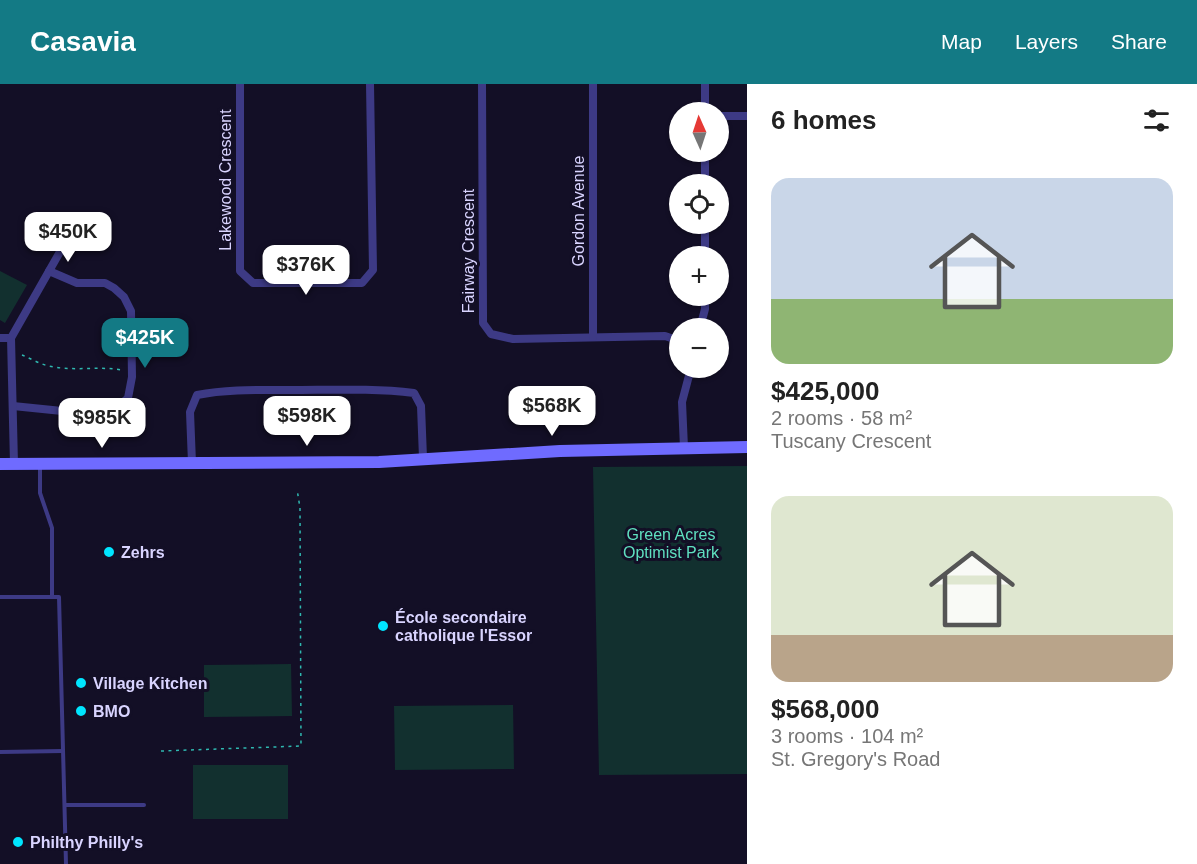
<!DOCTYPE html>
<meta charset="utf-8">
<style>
body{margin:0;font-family:Arial,sans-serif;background:#f2f2f2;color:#222;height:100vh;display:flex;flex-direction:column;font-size:22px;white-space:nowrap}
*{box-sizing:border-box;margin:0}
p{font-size:20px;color:#767676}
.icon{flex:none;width:33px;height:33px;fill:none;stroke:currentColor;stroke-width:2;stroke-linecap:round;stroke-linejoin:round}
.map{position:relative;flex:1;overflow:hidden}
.side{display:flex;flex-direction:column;background:#fff;width:450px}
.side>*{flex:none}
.needle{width:39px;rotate:357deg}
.fabs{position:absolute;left:669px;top:18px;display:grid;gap:12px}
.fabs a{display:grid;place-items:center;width:60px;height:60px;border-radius:50%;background:#fff;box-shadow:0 2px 4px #0004;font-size:30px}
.price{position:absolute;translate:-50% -51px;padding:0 14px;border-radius:12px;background:#fff;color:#222;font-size:20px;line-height:39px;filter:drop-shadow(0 2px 3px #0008)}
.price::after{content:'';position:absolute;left:50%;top:36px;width:18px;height:14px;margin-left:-9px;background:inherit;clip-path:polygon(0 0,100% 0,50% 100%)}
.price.on{background:#137a85;color:#fff}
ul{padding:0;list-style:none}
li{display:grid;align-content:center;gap:12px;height:318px;padding:0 24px}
li span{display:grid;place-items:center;height:186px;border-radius:18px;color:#555}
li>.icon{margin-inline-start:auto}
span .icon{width:108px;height:108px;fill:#fffc;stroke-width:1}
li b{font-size:26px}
h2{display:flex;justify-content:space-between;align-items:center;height:72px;padding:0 24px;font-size:26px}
header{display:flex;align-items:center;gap:36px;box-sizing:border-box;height:84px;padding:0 30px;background:#137a85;color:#fff}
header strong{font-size:28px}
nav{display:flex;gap:33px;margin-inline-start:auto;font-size:21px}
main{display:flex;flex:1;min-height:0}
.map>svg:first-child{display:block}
.green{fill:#12302f}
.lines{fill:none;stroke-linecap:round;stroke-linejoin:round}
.path{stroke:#2fb8b0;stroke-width:1.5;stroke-dasharray:3 4.5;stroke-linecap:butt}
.lane{stroke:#3d3a85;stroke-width:4}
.street{stroke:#3d3a85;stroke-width:8}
.secondary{stroke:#6f6bff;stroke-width:12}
.poi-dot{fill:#00e5ff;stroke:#130f26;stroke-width:2}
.labels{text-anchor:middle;stroke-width:6;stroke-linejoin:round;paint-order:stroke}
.street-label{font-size:16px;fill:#d9d4ff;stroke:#130f26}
.park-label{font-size:16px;fill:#5fe0c0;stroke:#130f26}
.poi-label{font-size:16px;font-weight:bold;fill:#d9d4ff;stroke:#130f26;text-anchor:start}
</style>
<header>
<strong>Casavia</strong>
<nav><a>Map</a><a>Layers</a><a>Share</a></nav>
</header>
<main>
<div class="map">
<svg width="747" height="780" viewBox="0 0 747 780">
<rect width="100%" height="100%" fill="#130f26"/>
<!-- green -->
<g class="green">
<polygon points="0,187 27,201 5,239 0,236"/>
<polygon points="747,382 747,690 599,691 593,383"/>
<polygon points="291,580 292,632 204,633 204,581"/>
<polygon points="513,621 514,685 395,686 394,622"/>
<rect x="193" y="681" width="95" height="54"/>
</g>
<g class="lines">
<!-- path -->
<g class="path">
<path d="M22,271C32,275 43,282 54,283C77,287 99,282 122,286"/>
<polyline points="161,667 301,662 300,424 297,405"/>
</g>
<!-- lane -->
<g class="lane">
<polyline points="40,381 40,409 52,444 52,513"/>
<polyline points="0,513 59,513 66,780"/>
<polyline points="0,668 63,667"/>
<polyline points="65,721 144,721"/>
</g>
<!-- street -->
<g class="street">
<polyline points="240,0 240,187 253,199 362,199 373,186 370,0"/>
<polyline points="482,0 483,228 483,239 491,250 513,255 665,252 680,257"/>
<polyline points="593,0 593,253"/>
<polyline points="705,0 705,28"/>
<polyline points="718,32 747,32"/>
<polyline points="705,100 705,68"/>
<polyline points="705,172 705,140"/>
<polyline points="700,244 705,225 705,212"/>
<polyline points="0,254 11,254"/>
<polyline points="13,322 72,328 114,326 128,314 132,293 131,227 124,213 114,204 105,199 77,199 49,187"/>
<polyline points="684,364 682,318 691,284"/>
<path d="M192,379L190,328L197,311C227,305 259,306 290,306C331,306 373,304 414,309L421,322L423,374"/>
<polyline points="14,380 11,254 65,159"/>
</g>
<!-- secondary -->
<polyline class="secondary" points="0,380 379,378 560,367 747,363"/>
</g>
<!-- markers -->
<g class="poi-dot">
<circle cx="109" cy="468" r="6"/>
<circle cx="383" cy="542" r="6"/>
<circle cx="81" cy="599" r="6"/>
<circle cx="81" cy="627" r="6"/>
<circle cx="18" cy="758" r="6"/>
</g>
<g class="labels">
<!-- street labels -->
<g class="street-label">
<text transform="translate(225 96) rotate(-90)" y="6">Lakewood Crescent</text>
<text transform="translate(578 127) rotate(-90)" y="6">Gordon Avenue</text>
<text transform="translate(468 167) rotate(-90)" y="6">Fairway Crescent</text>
</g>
<!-- park labels -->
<g class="park-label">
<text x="671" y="456">Green Acres<tspan x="671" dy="18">Optimist Park</tspan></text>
</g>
<!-- poi labels -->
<g class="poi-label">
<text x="121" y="474">Zehrs</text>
<text x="395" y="539">École secondaire<tspan x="395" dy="18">catholique l'Essor</tspan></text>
<text x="93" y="605">Village Kitchen</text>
<text x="93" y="633">BMO</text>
<text x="30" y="764">Philthy Philly's</text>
</g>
</g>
</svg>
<div class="fabs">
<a><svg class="needle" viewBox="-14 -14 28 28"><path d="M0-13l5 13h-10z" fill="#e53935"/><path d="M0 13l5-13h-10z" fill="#767676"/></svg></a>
<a><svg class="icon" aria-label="locate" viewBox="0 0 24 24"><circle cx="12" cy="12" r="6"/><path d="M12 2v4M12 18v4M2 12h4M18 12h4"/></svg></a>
<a>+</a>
<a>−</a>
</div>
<b class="price" style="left:68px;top:179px">$450K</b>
<b class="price" style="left:306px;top:212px">$376K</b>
<b class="price on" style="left:145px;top:285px">$425K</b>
<b class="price" style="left:552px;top:353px">$568K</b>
<b class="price" style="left:307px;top:363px">$598K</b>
<b class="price" style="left:102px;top:365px">$985K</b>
</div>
<section class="side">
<h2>6 homes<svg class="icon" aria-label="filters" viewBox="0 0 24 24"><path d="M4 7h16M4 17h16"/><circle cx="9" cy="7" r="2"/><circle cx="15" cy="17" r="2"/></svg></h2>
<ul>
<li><span style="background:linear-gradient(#c9d6e8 65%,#8fb573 0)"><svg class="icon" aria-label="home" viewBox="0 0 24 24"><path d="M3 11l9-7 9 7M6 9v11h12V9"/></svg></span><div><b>$425,000</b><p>2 rooms · 58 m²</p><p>Tuscany Crescent</p></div></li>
<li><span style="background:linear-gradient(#dfe7d0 75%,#b9a48a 0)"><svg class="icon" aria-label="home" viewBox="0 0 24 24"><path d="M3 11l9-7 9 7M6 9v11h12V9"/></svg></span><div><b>$568,000</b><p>3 rooms · 104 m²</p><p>St. Gregory's Road</p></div></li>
</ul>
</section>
</main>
